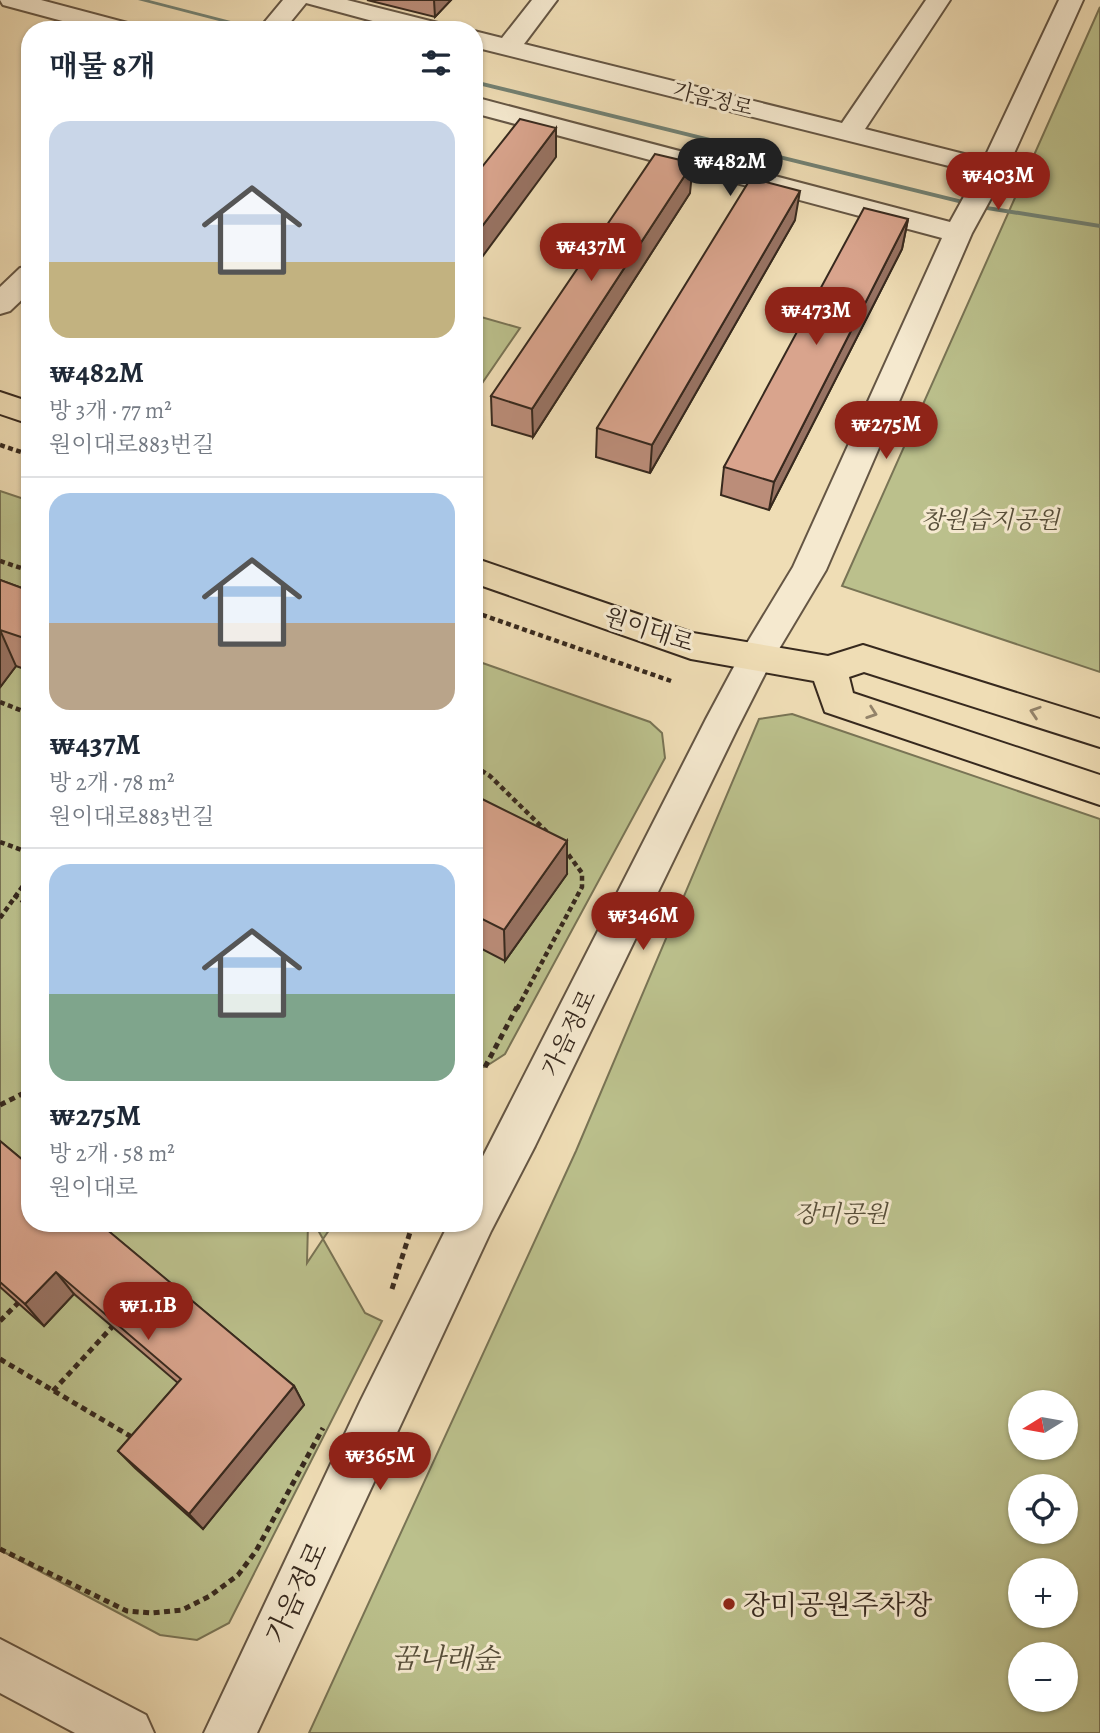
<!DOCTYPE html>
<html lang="ko">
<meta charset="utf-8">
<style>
body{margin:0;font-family:Alegreya,"Noto Serif KR",serif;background:#f6f6f7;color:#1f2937;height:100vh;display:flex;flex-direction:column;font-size:26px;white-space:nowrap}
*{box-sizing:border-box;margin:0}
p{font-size:23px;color:#747a83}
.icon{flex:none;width:38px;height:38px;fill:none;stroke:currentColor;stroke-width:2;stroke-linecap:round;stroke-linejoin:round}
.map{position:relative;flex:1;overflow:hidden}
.details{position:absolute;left:21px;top:21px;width:462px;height:1211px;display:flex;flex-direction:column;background:#fff;border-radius:28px;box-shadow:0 2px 5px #0004}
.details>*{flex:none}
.needle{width:46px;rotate:259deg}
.fabs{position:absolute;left:1008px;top:1390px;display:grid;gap:14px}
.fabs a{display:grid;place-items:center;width:70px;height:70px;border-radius:50%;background:#fff;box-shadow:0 2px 5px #0004;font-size:35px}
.price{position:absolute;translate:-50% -60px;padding:0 16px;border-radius:24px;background:#8f2418;color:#fff;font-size:23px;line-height:46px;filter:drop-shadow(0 2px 4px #0008)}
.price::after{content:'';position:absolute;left:50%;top:42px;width:21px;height:16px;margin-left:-10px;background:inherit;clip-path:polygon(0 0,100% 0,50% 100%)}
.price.current{background:#222;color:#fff}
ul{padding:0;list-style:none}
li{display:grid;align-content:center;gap:14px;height:371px;padding:0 28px}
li+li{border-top:2px solid #e0e1e3}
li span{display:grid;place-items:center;height:217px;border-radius:21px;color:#555}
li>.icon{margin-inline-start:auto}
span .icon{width:126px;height:126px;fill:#fffc;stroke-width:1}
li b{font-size:30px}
h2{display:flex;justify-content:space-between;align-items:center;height:84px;padding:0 28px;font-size:30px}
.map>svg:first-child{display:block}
.green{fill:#bbc08c;stroke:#797455;stroke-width:2;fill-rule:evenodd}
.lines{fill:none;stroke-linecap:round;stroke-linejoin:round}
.stream{fill:#728173;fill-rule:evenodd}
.minor-casing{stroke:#655644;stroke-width:4}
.major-casing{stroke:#37291e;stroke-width:4}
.path-far1{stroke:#37291e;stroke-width:4.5;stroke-dasharray:5 3.5;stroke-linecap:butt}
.path{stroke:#37291e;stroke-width:5;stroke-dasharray:6 4.5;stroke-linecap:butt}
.minor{fill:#f5e9cf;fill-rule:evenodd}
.major{fill:#efddb5;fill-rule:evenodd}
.wall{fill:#bb8d79;stroke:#37291e;stroke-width:2}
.shaded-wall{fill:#987363;stroke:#37291e;stroke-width:2}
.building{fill:#d9a48d;stroke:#37291e;stroke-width:2}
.oneway{stroke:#93836a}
.poi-dot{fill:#8f2418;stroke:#f5e9cf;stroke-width:2.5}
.labels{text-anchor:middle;stroke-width:6;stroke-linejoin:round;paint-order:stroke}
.far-street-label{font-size:21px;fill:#37291e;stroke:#f5e9cf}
.park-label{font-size:24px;font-style:italic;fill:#584f3a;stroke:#f5e9cf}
.street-label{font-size:24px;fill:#37291e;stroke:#f5e9cf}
.near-street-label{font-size:28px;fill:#37291e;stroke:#f5e9cf}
.near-poi-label{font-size:28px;fill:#37291e;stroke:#f5e9cf;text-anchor:start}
.near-park-label{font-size:28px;font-style:italic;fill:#584f3a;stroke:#f5e9cf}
</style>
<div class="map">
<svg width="1100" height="1733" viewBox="0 0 1100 1733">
<rect width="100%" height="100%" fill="#efddb5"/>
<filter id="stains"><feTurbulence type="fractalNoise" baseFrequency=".00286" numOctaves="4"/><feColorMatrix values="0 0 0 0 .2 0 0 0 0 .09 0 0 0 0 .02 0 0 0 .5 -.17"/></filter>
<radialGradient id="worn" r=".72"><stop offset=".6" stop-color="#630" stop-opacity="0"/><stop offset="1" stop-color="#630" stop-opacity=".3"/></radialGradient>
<!-- green -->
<g class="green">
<polygon points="1100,7 1100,672 842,586"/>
<polygon points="474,315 520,328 474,395"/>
<polygon points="0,491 30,501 30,1223 308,1223 307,1263 323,1239 314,1223 334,1223 323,1239 365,1313 382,1321 229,1623 197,1640 160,1635 0,1550"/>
<polygon points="474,660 650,722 662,733 665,758 505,1054 485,1067 474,1066"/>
<path d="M792,714L1100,819V1733H309L576,1151L759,719ZM1020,1402H1066V1447H1020ZM1020,1486H1066V1531H1020ZM1020,1570H1066V1615H1020ZM1020,1654H1066V1699H1020Z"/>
</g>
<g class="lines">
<!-- stream -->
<g class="stream">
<polygon points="138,0 149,0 266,30 254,30"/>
<polygon points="474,80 987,206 1100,224 1100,228 987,210 474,84"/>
</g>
<!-- minor casing -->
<g class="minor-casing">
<g id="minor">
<polygon points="0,0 41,0 135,25 138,30 96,30 3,5"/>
<polygon points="283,0 347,0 446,25 449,30 406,30 306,3 284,30 258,30"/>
<polygon points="532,0 557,0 524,44 842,123 926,0 950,0 865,129 984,159 1059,0 1083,0 1007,169 972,233 826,570 770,664 737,729 535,1146 491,1231 257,1733 204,1733 360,1402 449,1223 474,1223 474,1174 706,719 744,648 793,567 942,238 474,113 474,97 950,222 977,173 474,47 474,31 502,38"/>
<polygon points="30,266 30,292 10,311 0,314 0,287 20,268"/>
<polygon points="0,1639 146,1715 154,1733 75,1733 0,1693"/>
</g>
</g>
<!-- major casing -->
<g class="major-casing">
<g id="major">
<polygon points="0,392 30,402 30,424 0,414"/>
<polygon points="474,558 693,633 828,656 863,645 1100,719 1100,747 864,672 849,677 853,693 1100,775 1100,805 825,712 814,681 691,659 474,583"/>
</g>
</g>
<!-- path-far1 -->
<g class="path-far1">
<polyline points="0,445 30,455"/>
<polyline points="0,561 30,571"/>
<polyline points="474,612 671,681"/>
<polyline points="0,702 30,714"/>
<polyline points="474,766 490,776 549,834"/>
<polyline points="0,842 30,853"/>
<polyline points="14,895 30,906"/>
<polyline points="0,918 30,876"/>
<polyline points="517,1009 582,887 582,873 565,850"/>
</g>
<!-- path -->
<g class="path">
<polyline points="485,1067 517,1007"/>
<polyline points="0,1105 30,1090"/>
<polyline points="231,1223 241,1229"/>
<polyline points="392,1289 413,1223"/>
<polyline points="0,1321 18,1303"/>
<polyline points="0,1359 135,1439"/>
<polyline points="53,1391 112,1327"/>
<polyline points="0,1549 127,1611 152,1613 182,1610 210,1596 238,1575 256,1551 323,1428"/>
</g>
<!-- minor -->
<use href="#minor" class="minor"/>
<!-- major -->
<use href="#major" class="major"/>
</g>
<!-- wall -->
<g class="wall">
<polygon points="367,0 451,0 435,17"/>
<polygon points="690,193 533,437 492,425 491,396"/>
<polygon points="908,219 902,249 769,510 721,495 724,467"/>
<polygon points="795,220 650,473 596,457 597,428"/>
<polygon points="0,580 30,591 30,671 16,666 1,686"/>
<polygon points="474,795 567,874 505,961 474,945"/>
<polygon points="0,1141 294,1386 304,1405 203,1529 135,1468 118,1451 178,1383 74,1294 44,1326 0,1287"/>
</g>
<!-- shaded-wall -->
<g class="shaded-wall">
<polygon points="434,0 451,0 435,17"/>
<polygon points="556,128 556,157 474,268 474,237"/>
<polygon points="693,163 690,193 533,437 532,409"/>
<polygon points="800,191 795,220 650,473 652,445"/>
<polygon points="908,219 902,249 769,510 774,482"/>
<polygon points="0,630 16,666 1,686 0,685"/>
<polygon points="567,841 567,874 505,961 504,930"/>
<polygon points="56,1272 74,1294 44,1326 25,1304"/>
<polygon points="294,1386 304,1405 203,1529 189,1514"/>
</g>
<!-- building -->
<g class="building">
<polygon points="520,119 556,128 474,237 474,177"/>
<polygon points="655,154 693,163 532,409 491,396"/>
<polygon points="751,178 800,191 652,445 597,428"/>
<polygon points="864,208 908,219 774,482 724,467"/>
<polygon points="0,580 30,591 30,640 0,630"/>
<polygon points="474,795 567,841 504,930 474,915 474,848 477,844 474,842"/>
<polygon points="0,1141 30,1166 30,1223 99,1223 294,1386 189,1514 118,1451 181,1379 56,1272 25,1304 0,1282"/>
</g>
<!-- one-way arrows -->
<defs><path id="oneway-chevron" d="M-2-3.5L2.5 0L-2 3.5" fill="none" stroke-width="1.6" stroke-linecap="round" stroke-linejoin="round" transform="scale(1.75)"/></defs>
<g class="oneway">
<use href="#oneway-chevron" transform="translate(1035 712) rotate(-162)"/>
<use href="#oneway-chevron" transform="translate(872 713) rotate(19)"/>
</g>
<!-- markers -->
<circle class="poi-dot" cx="729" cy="1604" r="7"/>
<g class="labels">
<!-- far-street labels -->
<g class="far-street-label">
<text transform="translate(713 99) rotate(14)" y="7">가음정로</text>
</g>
<!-- park labels -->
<g class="park-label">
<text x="990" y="528">창원습지공원</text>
<text x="841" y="1222">장미공원</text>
</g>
<!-- street labels -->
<g class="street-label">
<text transform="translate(649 630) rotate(18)" y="8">원이대로</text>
<text transform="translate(569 1033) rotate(-64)" y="8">가음정로</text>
</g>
<!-- near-street labels -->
<g class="near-street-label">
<text transform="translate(296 1592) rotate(-65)" y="10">가음정로</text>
</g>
<!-- near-poi labels -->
<g class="near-poi-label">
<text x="743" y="1614">장미공원주차장</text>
</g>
<!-- near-park labels -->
<g class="near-park-label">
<text x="445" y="1668">꿈나래숲</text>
</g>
</g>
<rect width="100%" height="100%" filter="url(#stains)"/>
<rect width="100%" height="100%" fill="url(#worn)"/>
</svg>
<div class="fabs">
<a><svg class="needle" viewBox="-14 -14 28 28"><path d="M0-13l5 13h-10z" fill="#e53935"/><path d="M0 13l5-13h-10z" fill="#747a83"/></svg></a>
<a><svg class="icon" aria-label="locate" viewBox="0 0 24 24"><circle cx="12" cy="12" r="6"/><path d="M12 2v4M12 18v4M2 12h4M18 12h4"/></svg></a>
<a>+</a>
<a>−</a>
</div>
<b class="price current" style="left:730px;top:198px">₩482M</b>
<b class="price" style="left:998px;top:212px">₩403M</b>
<b class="price" style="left:591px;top:283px">₩437M</b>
<b class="price" style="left:816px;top:347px">₩473M</b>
<b class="price" style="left:886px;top:461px">₩275M</b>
<b class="price" style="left:643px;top:952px">₩346M</b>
<b class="price" style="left:148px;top:1342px">₩1.1B</b>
<b class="price" style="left:380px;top:1492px">₩365M</b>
<section class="details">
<h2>매물 8개<svg class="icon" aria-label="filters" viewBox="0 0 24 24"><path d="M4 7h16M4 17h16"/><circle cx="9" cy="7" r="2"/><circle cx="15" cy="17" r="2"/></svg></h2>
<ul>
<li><span style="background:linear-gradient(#c9d6e8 65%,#c2b280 0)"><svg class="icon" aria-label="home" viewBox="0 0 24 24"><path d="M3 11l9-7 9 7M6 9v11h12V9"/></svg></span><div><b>₩482M</b><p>방 3개 · 77 m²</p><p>원이대로883번길</p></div></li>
<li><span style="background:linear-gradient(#a9c7e8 60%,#b9a48a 0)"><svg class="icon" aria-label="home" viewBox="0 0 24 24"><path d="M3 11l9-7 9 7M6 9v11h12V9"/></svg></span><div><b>₩437M</b><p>방 2개 · 78 m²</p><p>원이대로883번길</p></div></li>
<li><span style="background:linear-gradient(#a9c7e8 60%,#7fa58c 0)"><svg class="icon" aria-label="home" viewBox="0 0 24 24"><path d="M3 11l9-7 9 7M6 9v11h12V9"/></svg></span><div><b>₩275M</b><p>방 2개 · 58 m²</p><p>원이대로</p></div></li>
</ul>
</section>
</div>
